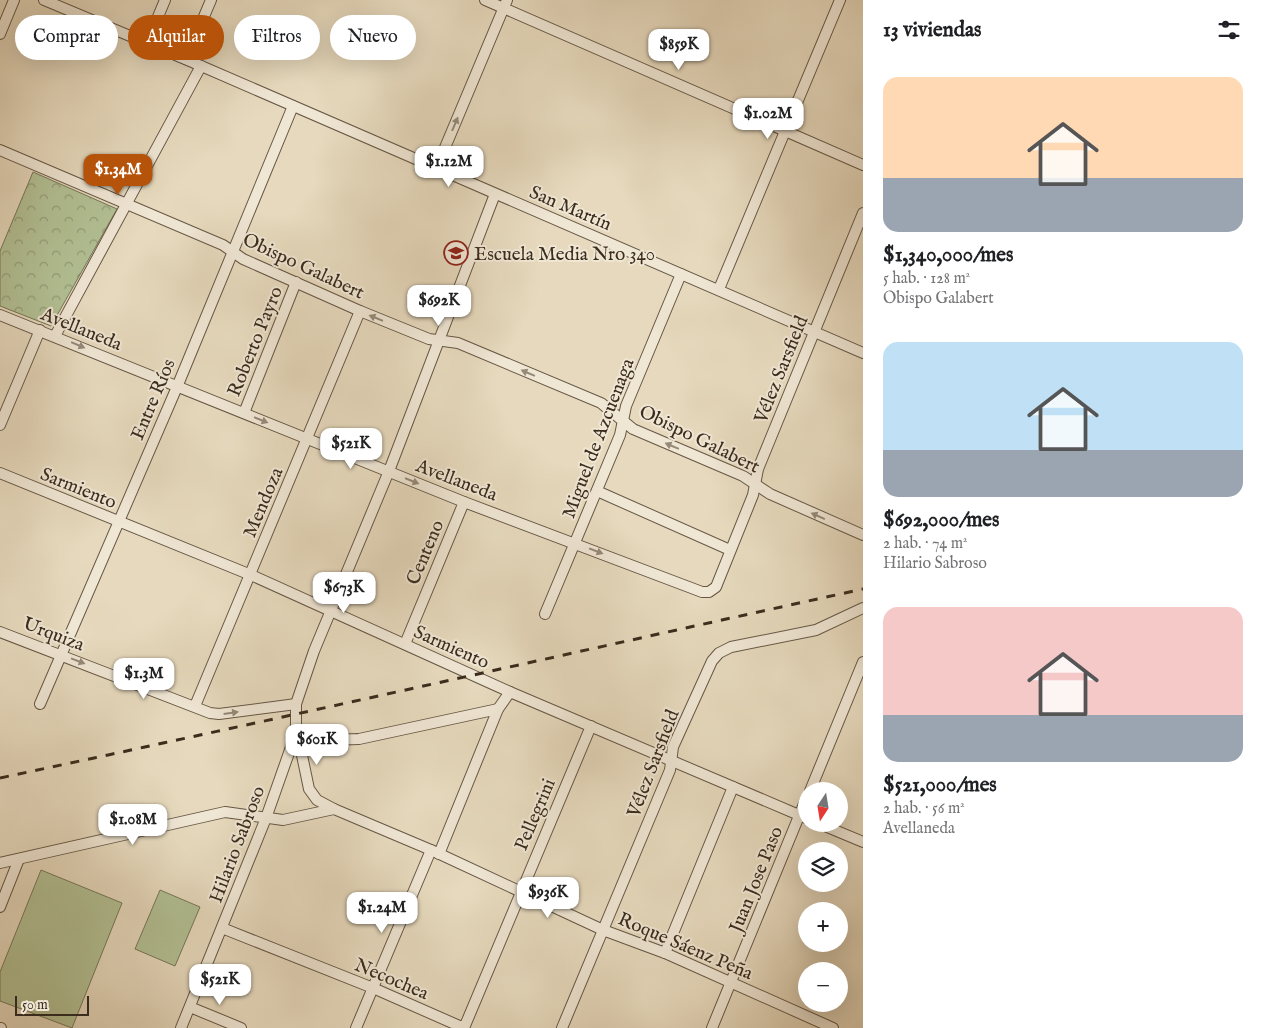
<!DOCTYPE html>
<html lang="es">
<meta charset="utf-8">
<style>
body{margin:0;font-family:"IM FELL English",serif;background:#f2f2f2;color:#202124;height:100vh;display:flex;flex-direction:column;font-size:19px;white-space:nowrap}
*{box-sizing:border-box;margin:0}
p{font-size:16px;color:#757577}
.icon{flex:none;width:28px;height:28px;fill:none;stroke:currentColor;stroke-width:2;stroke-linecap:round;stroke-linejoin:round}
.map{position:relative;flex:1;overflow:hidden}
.side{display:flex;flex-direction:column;background:#fff;width:400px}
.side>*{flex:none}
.guide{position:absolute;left:15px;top:15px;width:475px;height:45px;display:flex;gap:10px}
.needle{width:32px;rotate:192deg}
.fabs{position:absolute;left:798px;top:782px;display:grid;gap:10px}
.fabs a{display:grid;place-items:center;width:50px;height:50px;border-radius:50%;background:#fff;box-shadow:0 5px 20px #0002;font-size:25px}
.scale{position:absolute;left:15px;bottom:12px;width:74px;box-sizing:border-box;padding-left:5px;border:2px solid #3b2c1d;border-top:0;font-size:14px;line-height:18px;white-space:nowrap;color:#3b2c1d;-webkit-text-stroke:4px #efe6d4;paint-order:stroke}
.price{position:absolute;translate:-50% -42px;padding:0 11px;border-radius:10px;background:#fff;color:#222;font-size:16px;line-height:32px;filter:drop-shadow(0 1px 2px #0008)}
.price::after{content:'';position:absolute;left:50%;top:30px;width:15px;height:11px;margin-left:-8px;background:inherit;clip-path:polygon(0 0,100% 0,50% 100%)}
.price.selected{background:#b45309;color:#fff}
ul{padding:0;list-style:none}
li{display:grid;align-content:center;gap:10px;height:265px;padding:0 20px}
li span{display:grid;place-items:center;height:155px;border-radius:15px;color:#555}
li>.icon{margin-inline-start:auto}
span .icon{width:90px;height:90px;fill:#fffc;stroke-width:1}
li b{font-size:21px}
h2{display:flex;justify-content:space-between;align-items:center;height:60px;padding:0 20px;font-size:21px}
.pill{padding:0 18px;border-radius:22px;background:#fff;box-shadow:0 5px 20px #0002;font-size:18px;line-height:45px}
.pill.selected{background:#b45309;color:#fff}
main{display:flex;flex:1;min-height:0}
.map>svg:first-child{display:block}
.grass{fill:#b2c094;stroke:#767658}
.forest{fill:url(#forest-crowns);stroke:#767658}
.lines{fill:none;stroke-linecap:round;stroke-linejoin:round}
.minor-casing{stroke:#665745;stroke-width:12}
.minor{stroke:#efe6d4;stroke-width:10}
.rail{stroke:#3b2c1d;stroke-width:3;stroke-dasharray:9 9;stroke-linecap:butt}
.oneway{fill:#958978}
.labels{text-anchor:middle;stroke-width:4;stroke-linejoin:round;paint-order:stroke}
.street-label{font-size:19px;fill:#3b2c1d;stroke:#efe6d4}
.poi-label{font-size:19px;fill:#3b2c1d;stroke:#efe6d4;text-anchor:start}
</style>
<main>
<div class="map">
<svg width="863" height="1028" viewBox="0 0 863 1028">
<defs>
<pattern id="forest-crowns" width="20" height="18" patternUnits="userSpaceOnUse" patternTransform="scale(1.25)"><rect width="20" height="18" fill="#b2c094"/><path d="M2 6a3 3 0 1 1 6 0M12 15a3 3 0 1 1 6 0" fill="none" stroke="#929c78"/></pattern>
</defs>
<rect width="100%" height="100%" fill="#e6d9bd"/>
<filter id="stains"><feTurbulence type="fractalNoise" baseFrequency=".004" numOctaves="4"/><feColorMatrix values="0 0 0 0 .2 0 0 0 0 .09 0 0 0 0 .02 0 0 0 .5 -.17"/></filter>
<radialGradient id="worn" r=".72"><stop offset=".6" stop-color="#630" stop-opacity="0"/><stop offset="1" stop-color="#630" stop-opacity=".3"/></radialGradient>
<!-- grass -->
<g class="grass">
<polygon points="41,870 122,903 72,1028 0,1001 0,972"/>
<polygon points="160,890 200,907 175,966 135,949"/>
</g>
<!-- forest -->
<polygon class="forest" points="33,172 117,209 51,326 0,306 0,251"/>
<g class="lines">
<!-- minor casing -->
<g class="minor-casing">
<g id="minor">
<polyline points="44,0 192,62 863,353"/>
<polyline points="485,0 863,165"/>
<polyline points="0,34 14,0"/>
<polyline points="147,43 165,0"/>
<polyline points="186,59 211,0"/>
<polyline points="0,150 223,245 243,259 360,311 429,339 458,343 601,403 633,429 743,476 770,494 863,535"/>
<polyline points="436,169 507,0"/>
<polyline points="719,289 840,0"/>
<polyline points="0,315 464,502 702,592 709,592 716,587 753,495 758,469 863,213"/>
<polyline points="55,336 201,66"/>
<polyline points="244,413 296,282"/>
<polyline points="0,425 40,330"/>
<polyline points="0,473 251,575 510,692 806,818"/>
<polyline points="597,491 730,550"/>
<polyline points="545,614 620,435 626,406 681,274"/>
<polyline points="0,632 210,713 219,714 296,704"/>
<polyline points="405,644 464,502"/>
<polyline points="40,704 177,387 293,106"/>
<polyline points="195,706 360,311"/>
<polyline points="298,736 309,789 317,800 334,809"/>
<polyline points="299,741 359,739 498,709"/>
<polyline points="810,791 863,662"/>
<polyline points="820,824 863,842"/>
<polyline points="439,854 498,709 510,692"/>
<polyline points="0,863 225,812 283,820 334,809 431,850 603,930 665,953 833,1028"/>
<polyline points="0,907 19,859"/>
<polyline points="222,928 373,988 464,1028 591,726"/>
<polyline points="665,953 733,787"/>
<polyline points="190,1007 241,1028"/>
<polyline points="0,1028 1,1028"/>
<polyline points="181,1028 266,818 290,750 296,728 296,704 314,651 389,471 495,194"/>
<polyline points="356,1028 431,850"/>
<polyline points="562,1028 670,770 673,747 712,661 719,653 731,647 816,630 863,608"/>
<polyline points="712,1028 806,799"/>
</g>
</g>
<!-- minor -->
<use href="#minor" class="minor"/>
<!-- rail -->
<path class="rail" d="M0,778C288,717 575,652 863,589"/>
</g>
<!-- one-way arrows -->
<defs><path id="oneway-solid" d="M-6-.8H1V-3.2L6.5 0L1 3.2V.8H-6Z" transform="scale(1.25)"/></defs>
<g class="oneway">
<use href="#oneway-solid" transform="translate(455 124) rotate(-67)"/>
<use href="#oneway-solid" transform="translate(376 318) rotate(-158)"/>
<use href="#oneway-solid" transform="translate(78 345) rotate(23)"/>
<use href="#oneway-solid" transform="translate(528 373) rotate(-157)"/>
<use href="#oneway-solid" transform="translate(261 420) rotate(22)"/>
<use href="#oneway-solid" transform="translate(672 446) rotate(-157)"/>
<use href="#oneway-solid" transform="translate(412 481) rotate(22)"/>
<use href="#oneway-solid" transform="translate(818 516) rotate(-156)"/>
<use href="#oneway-solid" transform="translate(596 551) rotate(21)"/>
<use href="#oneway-solid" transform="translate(78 661) rotate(21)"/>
<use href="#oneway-solid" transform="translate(231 713) rotate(-8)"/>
</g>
<!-- icons -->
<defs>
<g id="school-ring" transform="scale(1.25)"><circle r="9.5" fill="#efe6d4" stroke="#8f2418" stroke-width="1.5"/><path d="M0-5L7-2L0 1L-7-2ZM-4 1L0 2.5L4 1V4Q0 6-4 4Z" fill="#8f2418"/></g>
</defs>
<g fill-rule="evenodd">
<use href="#school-ring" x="456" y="253"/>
</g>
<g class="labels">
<!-- street labels -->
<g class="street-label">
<text transform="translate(571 207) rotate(23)" y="7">San Martín</text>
<text transform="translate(304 265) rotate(25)" y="7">Obispo Galabert</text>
<text transform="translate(82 328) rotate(22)" y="7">Avellaneda</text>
<text transform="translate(254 341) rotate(-68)" y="7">Roberto Payro</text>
<text transform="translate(780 369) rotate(-68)" y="7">Vélez Sarsfield</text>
<text transform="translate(152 399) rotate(-67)" y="7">Entre Ríos</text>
<text transform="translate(597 438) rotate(-69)" y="7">Miguel de Azcuenaga</text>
<text transform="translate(700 438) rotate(26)" y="7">Obispo Galabert</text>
<text transform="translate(457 479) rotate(21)" y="7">Avellaneda</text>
<text transform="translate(79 487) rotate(22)" y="7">Sarmiento</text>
<text transform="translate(262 502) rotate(-67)" y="7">Mendoza</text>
<text transform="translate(424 552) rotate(-67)" y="7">Centeno</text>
<text transform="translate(54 633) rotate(21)" y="7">Urquiza</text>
<text transform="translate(452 646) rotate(24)" y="7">Sarmiento</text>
<text transform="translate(652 763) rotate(-69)" y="7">Vélez Sarsfield</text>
<text transform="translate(534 814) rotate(-67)" y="7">Pellegrini</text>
<text transform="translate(236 844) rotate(-69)" y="7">Hilario Sabroso</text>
<text transform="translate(755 879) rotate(-68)" y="7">Juan Jose Paso</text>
<text transform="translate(686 945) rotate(23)" y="7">Roque Sáenz Peña</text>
<text transform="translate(392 978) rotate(23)" y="7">Necochea</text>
</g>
<!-- poi labels -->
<g class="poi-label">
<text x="474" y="260">Escuela Media Nro 340</text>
</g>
</g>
<rect width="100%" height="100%" filter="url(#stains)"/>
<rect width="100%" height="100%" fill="url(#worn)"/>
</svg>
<div class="fabs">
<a><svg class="needle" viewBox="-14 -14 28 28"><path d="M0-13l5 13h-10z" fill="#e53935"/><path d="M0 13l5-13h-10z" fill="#757577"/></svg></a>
<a><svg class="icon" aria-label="layers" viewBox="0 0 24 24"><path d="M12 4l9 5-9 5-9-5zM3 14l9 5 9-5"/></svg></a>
<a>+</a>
<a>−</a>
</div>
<div class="scale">50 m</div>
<b class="price" style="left:679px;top:71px">$859K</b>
<b class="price" style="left:768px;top:140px">$1.02M</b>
<b class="price" style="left:449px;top:188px">$1.12M</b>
<b class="price selected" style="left:118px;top:196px">$1.34M</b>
<b class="price" style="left:439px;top:327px">$692K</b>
<b class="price" style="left:351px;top:470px">$521K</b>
<b class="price" style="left:344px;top:614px">$673K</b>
<b class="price" style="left:144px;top:700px">$1.3M</b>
<b class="price" style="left:317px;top:766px">$601K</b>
<b class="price" style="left:133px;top:846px">$1.08M</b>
<b class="price" style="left:548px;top:919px">$936K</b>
<b class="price" style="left:382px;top:934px">$1.24M</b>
<b class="price" style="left:220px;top:1006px">$521K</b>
<div class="guide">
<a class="pill">Comprar</a>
<a class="pill selected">Alquilar</a>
<a class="pill">Filtros</a>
<a class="pill">Nuevo</a>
</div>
</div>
<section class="side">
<h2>13 viviendas<svg class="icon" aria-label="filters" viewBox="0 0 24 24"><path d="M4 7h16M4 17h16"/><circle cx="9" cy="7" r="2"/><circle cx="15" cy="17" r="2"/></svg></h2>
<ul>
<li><span style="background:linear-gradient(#ffd9b3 65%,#9aa5b1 0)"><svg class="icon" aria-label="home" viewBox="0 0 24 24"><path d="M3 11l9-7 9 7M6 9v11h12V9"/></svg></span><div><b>$1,340,000/mes</b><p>5 hab. · 128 m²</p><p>Obispo Galabert</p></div></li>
<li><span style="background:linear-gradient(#bfe0f5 70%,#9aa5b1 0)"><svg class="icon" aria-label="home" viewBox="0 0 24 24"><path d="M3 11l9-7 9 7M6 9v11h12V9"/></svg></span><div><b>$692,000/mes</b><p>2 hab. · 74 m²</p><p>Hilario Sabroso</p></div></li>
<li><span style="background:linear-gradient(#f6c9c9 70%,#9aa5b1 0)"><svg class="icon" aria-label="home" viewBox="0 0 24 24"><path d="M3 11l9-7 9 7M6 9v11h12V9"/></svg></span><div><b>$521,000/mes</b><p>2 hab. · 56 m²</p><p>Avellaneda</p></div></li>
</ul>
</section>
</main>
